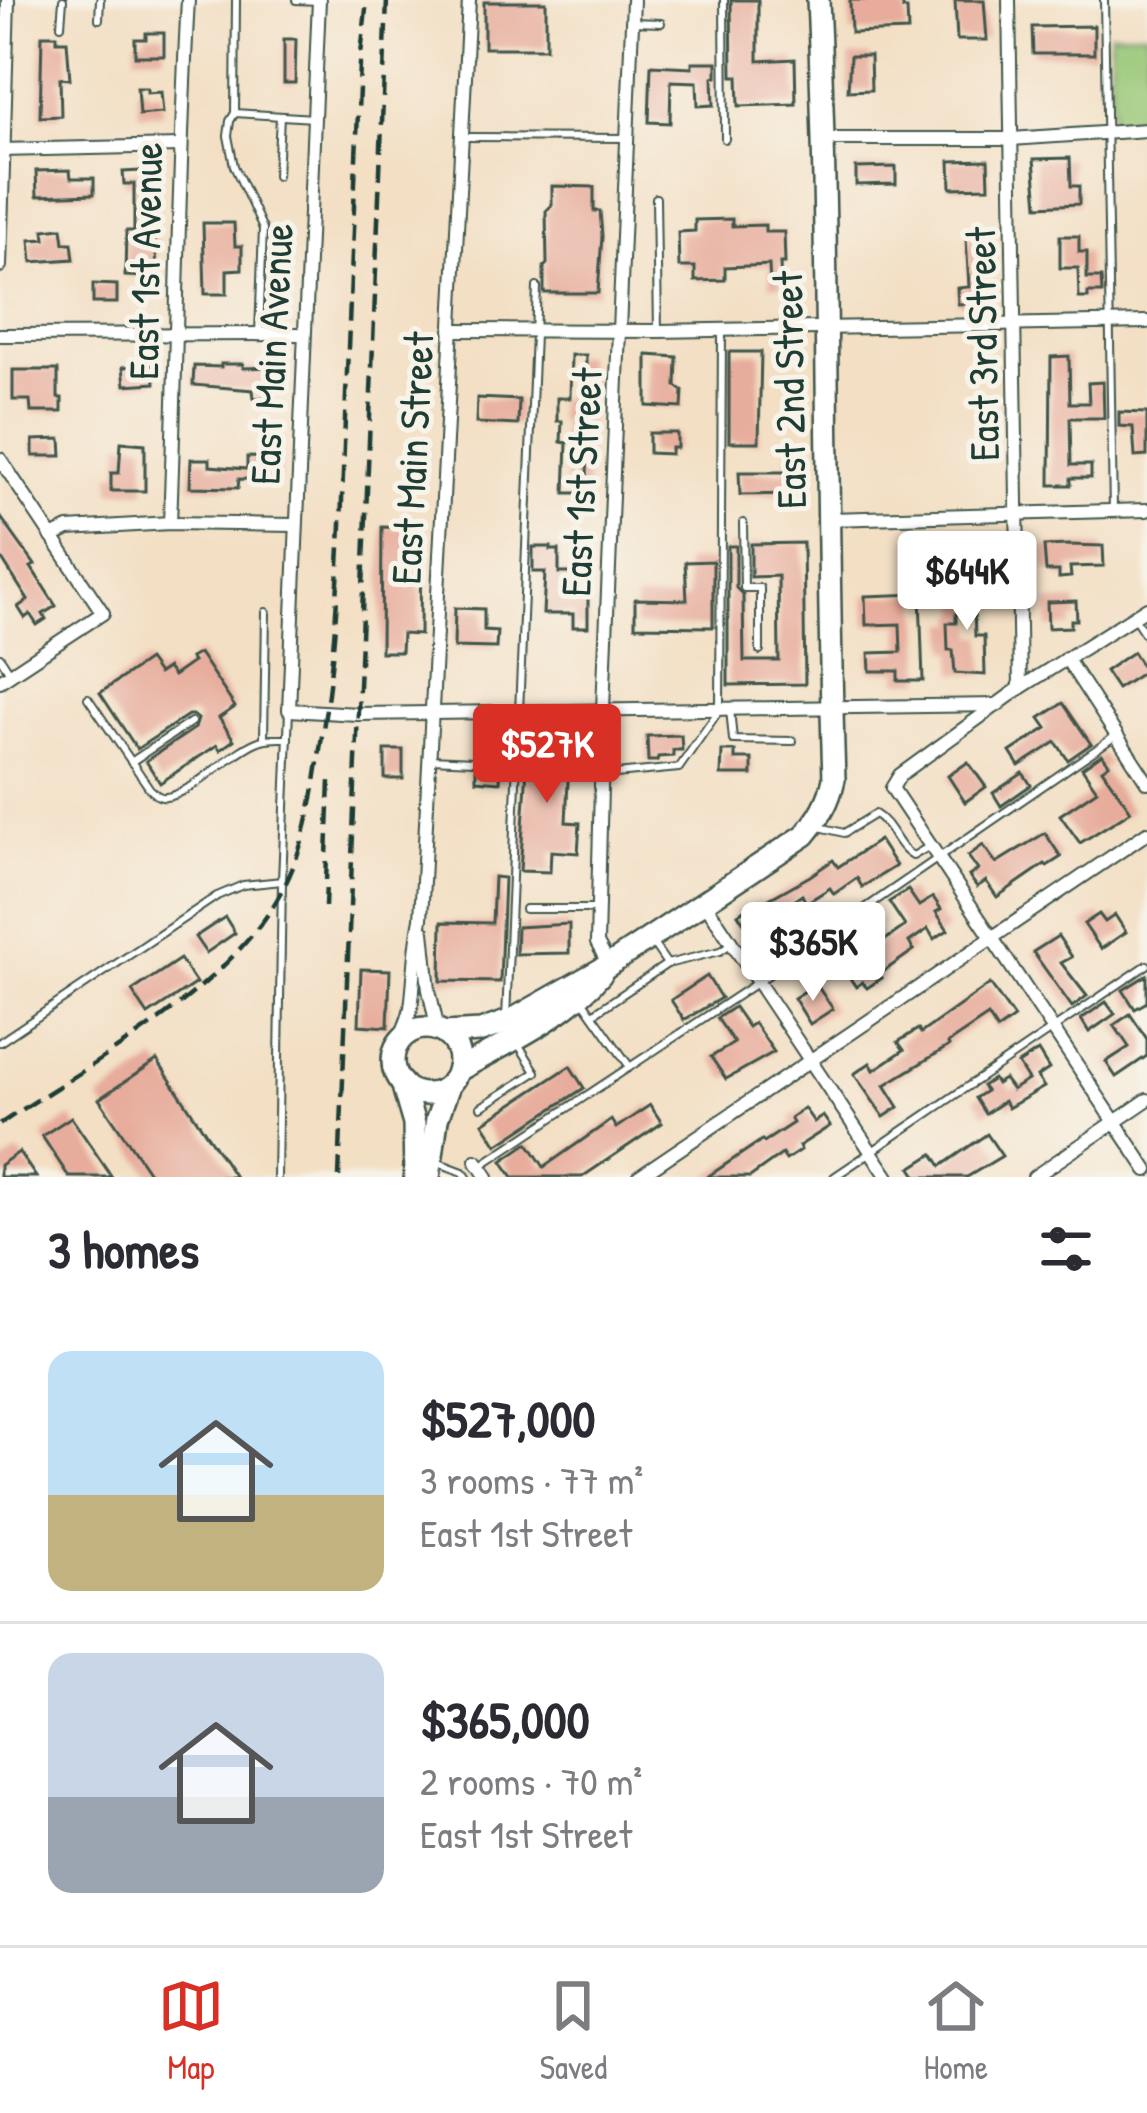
<!DOCTYPE html>
<meta charset="utf-8">
<style>
body{margin:0;font-family:"Patrick Hand",sans-serif;background:#f2f2f3;color:#2b2b33;height:100vh;display:flex;flex-direction:column;font-size:45px;white-space:nowrap}
*{box-sizing:border-box;margin:0}
p{font-size:39px;color:#7c7c81}
.icon{flex:none;width:66px;height:66px;fill:none;stroke:currentColor;stroke-width:2;stroke-linecap:round;stroke-linejoin:round}
.map{position:relative;height:1177px;overflow:hidden}
.sheet{display:flex;flex-direction:column;background:#fff;flex:1}
.sheet>*{flex:none}
.price{position:absolute;translate:-50% -102px;padding:0 27px;border-radius:12px;background:#fff;color:#222;font-size:39px;line-height:78px;filter:drop-shadow(0 3px 6px #0008)}
.price::after{content:'';position:absolute;left:50%;top:72px;width:36px;height:27px;margin-left:-18px;background:inherit;clip-path:polygon(0 0,100% 0,50% 100%)}
.price.current{background:#d93025;color:#fff}
ul{padding:0;list-style:none}
li{display:flex;align-items:center;gap:36px;height:300px;padding:0 48px}
li+li{border-top:3px solid #e1e1e2}
li span{display:grid;place-items:center;flex:none;width:336px;height:240px;border-radius:24px;color:#555}
li>.icon{margin-inline-start:auto}
span .icon{width:144px;height:144px;fill:#fffc;stroke-width:1}
li b{font-size:51px}
h2{display:flex;justify-content:space-between;align-items:center;height:144px;padding:0 48px;font-size:51px}
.menu{display:flex;justify-content:space-around;align-items:center;height:168px;border-top:3px solid #e1e1e2;background:#fff;font-size:33px;color:#7c7c81}
.menu a{display:grid;justify-items:center;gap:6px}
.menu .current{color:#d93025}
.map>svg:first-child{display:block}
.green{fill:#96c674;stroke:#5a8254;stroke-width:3}
.building{fill:#e7ac9b}
.lines{fill:none;stroke-linecap:round;stroke-linejoin:round}
.service-casing{stroke:#3f554a;stroke-width:10}
.minor-casing{stroke:#3f554a;stroke-width:16}
.primary-casing{stroke:#3f554a;stroke-width:26}
.service{stroke:#fff;stroke-width:6}
.minor{stroke:#fff;stroke-width:12}
.primary{stroke:#fff;stroke-width:21}
.rail{stroke:#1f3d34;stroke-width:4.5;stroke-dasharray:18 9;stroke-linecap:butt}
.labels{text-anchor:middle;stroke-width:10;stroke-linejoin:round;paint-order:stroke}
.street-label{font-size:42px;fill:#1f3d34;stroke:#f7f3e8}
</style>
<div class="map">
<svg width="1147" height="1177" viewBox="0 0 1147 1177">
<rect width="100%" height="100%" fill="#f7f3e8"/>
<filter id="ink" filterUnits="userSpaceOnUse"><feTurbulence type="fractalNoise" baseFrequency=".00833" numOctaves="2"/><feDisplacementMap in="SourceGraphic" scale="24" xChannelSelector="R" yChannelSelector="G"/><feConvolveMatrix kernelMatrix="1 2 1 2 8 2 1 2 1" color-interpolation-filters="sRGB"/></filter>
<filter id="wash" filterUnits="userSpaceOnUse"><feTurbulence type="fractalNoise" baseFrequency=".004" numOctaves="4" result="noise"/><feDisplacementMap in="SourceGraphic" scale="48" xChannelSelector="R" yChannelSelector="G"/><feGaussianBlur stdDeviation="2.7" result="paint"/><feColorMatrix in="noise" values="0 0 0 0 0 0 0 0 0 0 0 0 0 0 0 0 0 1.4 0 .05"/><feComposite in="paint" operator="in"/></filter>
<g filter="url(#wash)">
<rect width="100%" height="100%" fill="#f3dfc4"/>
<!-- green -->
<polygon class="green" points="1147,32 1147,117 1112,121 1110,33"/>
<g id="blocks">
<!-- building -->
<g class="building">
<polygon points="731,0 758,0 758,61 795,59 796,104 739,106 738,76 732,76"/>
<polygon points="850,0 903,0 903,9 907,9 908,31 851,33"/>
<polygon points="955,0 984,0 987,40 957,40"/>
<rect x="484" y="2" width="62" height="46"/>
<polygon points="1094,26 1094,54 1033,54 1032,27"/>
<polygon points="146,33 164,33 164,56 135,56 135,39 146,39"/>
<polygon points="42,35 57,35 57,41 67,41 70,79 60,78 61,116 40,117"/>
<polygon points="284,39 296,39 295,83 284,83"/>
<polygon points="850,56 870,56 871,90 848,91"/>
<polygon points="692,62 717,62 717,76 713,77 714,105 698,106 697,82 671,81 670,123 649,122 651,65 692,67"/>
<polygon points="137,88 147,88 147,93 161,92 163,113 139,115"/>
<polygon points="1070,158 1071,186 1079,186 1079,204 1038,206 1034,159"/>
<polygon points="988,160 989,187 951,188 950,161"/>
<polygon points="896,167 896,184 856,185 856,168"/>
<polygon points="70,170 71,178 94,178 94,194 37,196 36,171"/>
<polygon points="160,170 158,222 154,222 157,268 151,268 151,277 125,276 126,231 134,231 134,184 124,184 123,172"/>
<polygon points="552,186 594,187 594,211 600,211 602,236 598,293 544,293 544,267 547,264 546,211 552,205"/>
<polygon points="732,219 732,226 765,225 765,232 784,232 785,263 780,263 781,286 770,286 769,265 725,267 725,280 695,281 695,267 679,267 678,232 695,231 695,220"/>
<polygon points="203,223 234,223 235,246 242,246 242,269 227,270 227,294 205,294"/>
<polygon points="62,228 64,243 72,243 74,259 32,262 30,240 45,239 44,230"/>
<polygon points="988,236 990,255 984,255 990,303 958,304 957,288 969,287 966,238"/>
<polygon points="1060,236 1079,236 1079,252 1087,252 1087,278 1101,278 1102,293 1088,293 1088,298 1079,298 1078,268 1060,268"/>
<polygon points="93,284 117,285 117,303 93,303"/>
<polygon points="729,352 761,352 759,442 729,442"/>
<polygon points="571,355 586,355 586,376 591,377 591,394 588,394 587,493 565,493 567,443 561,442 562,421 557,421 557,398 570,398"/>
<polygon points="647,355 677,357 676,386 683,391 682,408 647,406"/>
<polygon points="1069,356 1070,403 1089,403 1088,383 1103,382 1104,418 1070,418 1071,465 1091,465 1091,478 1071,478 1071,485 1050,485 1051,357"/>
<polygon points="221,364 243,364 243,368 275,367 276,386 269,386 269,397 254,398 253,390 193,385 194,366 221,367"/>
<polygon points="154,365 155,383 125,385 123,367"/>
<polygon points="13,370 58,370 58,398 62,398 62,412 31,412 30,400 13,400"/>
<polygon points="477,398 519,400 518,425 476,423"/>
<polygon points="1119,412 1147,413 1147,456 1135,457 1133,427 1119,426"/>
<polygon points="649,433 677,433 677,448 671,448 671,454 649,453"/>
<polygon points="61,439 62,456 33,456 33,440"/>
<polygon points="121,442 145,444 145,491 111,491 111,473 119,473"/>
<polygon points="788,453 800,453 800,494 740,495 739,472 788,472"/>
<polygon points="247,457 281,458 280,480 239,479 238,488 190,487 191,459 210,459 210,466 247,469"/>
<polygon points="0,516 35,565 31,567 56,606 43,614 46,619 37,625 30,614 25,618 18,607 28,600 0,556"/>
<polygon points="382,527 421,528 420,635 402,634 401,652 381,652"/>
<polygon points="803,543 805,684 728,685 728,546 736,546 736,588 743,595 744,661 779,661 778,576 751,577 751,544"/>
<polygon points="1069,545 1103,546 1104,566 1070,567 1071,577 1059,578 1059,571 1046,571 1044,546"/>
<polygon points="533,547 551,547 551,550 559,550 559,573 588,573 588,627 573,627 573,614 543,614 545,572 533,572"/>
<polygon points="713,561 713,627 635,626 635,599 687,600 685,562"/>
<polygon points="958,582 971,582 972,589 984,588 985,608 974,609 975,636 984,636 985,675 955,673 953,650 948,650 947,623 956,623 956,614 959,614"/>
<polygon points="920,594 923,681 898,681 898,671 870,671 869,653 901,652 900,624 866,625 865,596"/>
<polygon points="1076,601 1077,620 1071,620 1071,627 1048,628 1047,602"/>
<polygon points="455,608 484,609 484,630 497,631 496,648 454,647"/>
<polygon points="1133,652 1145,671 1117,689 1105,671"/>
<polygon points="199,653 235,707 219,718 234,740 220,750 217,745 160,783 146,761 195,728 198,719 193,715 188,715 137,749 100,693 148,660 158,674 167,668 173,676 193,662 190,658"/>
<polygon points="1063,703 1091,744 1068,760 1056,742 1019,766 1010,752 1047,728 1040,718"/>
<polygon points="681,735 682,750 673,750 673,756 658,757 657,761 648,761 647,736"/>
<polygon points="529,739 570,741 566,822 580,823 578,853 551,851 550,872 520,871"/>
<polygon points="477,744 502,745 500,782 476,780 476,768 481,760 477,754"/>
<rect x="385" y="750" width="18" height="29"/>
<polygon points="722,751 735,751 735,759 752,759 752,775 721,775"/>
<polygon points="1102,754 1109,764 1102,769 1131,811 1080,843 1060,815 1097,790 1082,768"/>
<polygon points="968,762 986,787 965,802 948,776"/>
<polygon points="1023,773 1031,785 1001,806 993,793"/>
<polygon points="1045,833 1061,857 1047,866 1045,864 997,897 986,881 977,887 969,876 978,870 968,856 983,845 996,863"/>
<polygon points="879,840 896,866 862,887 857,878 834,894 830,888 806,903 802,895 769,917 772,923 753,936 738,914 758,901 760,904 810,876 833,860 838,867"/>
<polygon points="494,877 504,878 500,982 441,981 442,922 492,923"/>
<polygon points="908,890 919,906 933,897 941,909 936,912 948,930 934,939 928,929 909,942 914,950 880,974 882,978 867,988 862,982 856,987 837,959 813,975 804,961 846,934 861,957 905,926 889,902"/>
<polygon points="1099,914 1105,922 1115,915 1126,932 1101,949 1084,924"/>
<polygon points="225,917 235,933 206,953 195,937"/>
<polygon points="569,924 569,953 516,954 517,927"/>
<polygon points="1058,936 1072,957 1061,963 1087,996 1072,1007 1033,952"/>
<polygon points="180,959 196,983 148,1015 132,991"/>
<polygon points="361,969 390,970 388,1027 359,1025"/>
<polygon points="1147,975 1147,1002 1135,1009 1123,990"/>
<polygon points="707,976 721,998 684,1020 671,1000"/>
<polygon points="816,984 833,1009 810,1024 794,998"/>
<polygon points="990,984 1014,1018 997,1030 988,1016 948,1043 949,1046 885,1085 899,1107 884,1117 854,1074 870,1063 874,1070 904,1050 898,1042 918,1029 921,1033"/>
<polygon points="1106,1002 1115,1014 1089,1032 1081,1019"/>
<polygon points="734,1007 748,1027 754,1023 774,1052 726,1079 711,1057 734,1043 717,1018"/>
<polygon points="1130,1014 1147,1039 1147,1056 1116,1077 1106,1062 1129,1047 1114,1025"/>
<polygon points="1038,1051 1049,1069 1037,1077 1044,1087 1008,1108 1004,1101 985,1114 975,1098 986,1091 982,1086 993,1079 996,1084 1004,1079 1012,1090 1028,1080 1018,1064"/>
<polygon points="157,1060 235,1177 152,1177 99,1099"/>
<polygon points="570,1066 584,1088 497,1145 483,1123"/>
<polygon points="650,1105 662,1123 582,1177 513,1177 502,1161 528,1143 544,1167 611,1120 616,1128"/>
<polygon points="804,1108 814,1122 823,1116 830,1126 799,1146 801,1150 786,1160 782,1154 750,1177 707,1177 762,1140 764,1142 793,1123 790,1118"/>
<polygon points="71,1117 112,1177 69,1177 42,1136"/>
<polygon points="987,1134 1002,1156 967,1177 917,1177 911,1168 933,1154 941,1166"/>
<polygon points="19,1152 36,1177 0,1177 0,1165"/>
</g>
</g>
</g>
<g filter="url(#ink)">
<use href="#blocks" fill-opacity="0" stroke="#3f554a" stroke-width="3"/>
<g class="lines">
<!-- service casing -->
<g class="service-casing">
<g id="service">
<polyline points="296,0 319,1"/>
<polyline points="724,0 725,139"/>
<polyline points="1104,0 1113,511"/>
<polyline points="99,19 100,0"/>
<polyline points="632,22 661,23"/>
<polyline points="61,25 63,0"/>
<polyline points="235,113 236,0"/>
<polyline points="465,137 626,138"/>
<polyline points="277,176 280,116"/>
<polyline points="656,198 658,331"/>
<polyline points="259,334 263,229 234,166 228,136 230,121 235,113 314,118"/>
<polyline points="743,523 744,588 760,588 760,651"/>
<polyline points="1135,619 1147,637"/>
<polyline points="0,657 11,674"/>
<path d="M88,698L150,789C156,794 158,798 166,797C189,796 233,750 259,741C268,737 277,738 288,738"/>
<polyline points="730,709 733,740 793,741"/>
<polyline points="264,738 266,612"/>
<polyline points="431,759 474,761"/>
<polyline points="131,762 191,722"/>
<polyline points="605,775 679,768 720,709 722,330"/>
<path d="M816,826L844,833L875,814C892,824 897,848 913,856L930,846"/>
<polyline points="525,909 594,909"/>
<polyline points="654,945 667,964 720,951 729,945"/>
<polyline points="583,1001 630,1067"/>
<polyline points="593,1014 667,964"/>
<polyline points="506,1019 537,287"/>
<polyline points="0,1042 217,896 243,885 282,881 289,710"/>
<polyline points="481,1107 536,1072 517,1042"/>
<polyline points="439,1163 463,1172 467,1177"/>
<polyline points="480,1166 758,982 1117,735"/>
<polyline points="277,1177 282,881"/>
<polyline points="834,1177 1147,965"/>
</g>
</g>
<!-- minor casing -->
<g class="minor-casing">
<g id="minor">
<polyline points="319,0 289,710 358,714 998,705"/>
<polyline points="1009,0 1020,688"/>
<polyline points="824,139 1011,139 1147,130"/>
<polyline points="0,150 180,146"/>
<polyline points="0,266 8,0"/>
<polyline points="451,330 658,331 1147,322"/>
<polyline points="0,335 304,334"/>
<polyline points="0,459 103,613 0,681"/>
<polyline points="830,519 1147,510"/>
<path d="M170,523C177,349 178,174 188,0"/>
<polyline points="52,537 68,529 170,523 296,525"/>
<polyline points="1147,608 1020,688 900,775 892,788 1147,1170"/>
<polyline points="1066,658 1147,782"/>
<polyline points="705,903 888,1177"/>
<polyline points="423,931 429,990 438,1030"/>
<polyline points="609,965 597,943 603,709 633,0"/>
<path d="M396,1047C402,1032 411,1017 412,1000C415,972 415,947 421,919L469,0"/>
<polyline points="476,1161 487,1177"/>
<polyline points="638,1177 1147,833"/>
<polyline points="1034,1177 1147,1100"/>
</g>
</g>
<!-- primary casing -->
<g class="primary-casing">
<g id="primary">
<circle cx="426" cy="1061" r="33"/>
<path d="M444,1033L481,1031L512,1020L609,965L805,835C820,817 829,802 834,779C825,519 830,259 818,0"/>
<path d="M457,1071C509,1041 561,1020 601,974"/>
<polyline points="402,1083 414,1124 415,1177"/>
<polyline points="429,1177 437,1119 449,1085"/>
</g>
</g>
<!-- service -->
<use href="#service" class="service"/>
<!-- minor -->
<use href="#minor" class="minor"/>
<!-- primary -->
<use href="#primary" class="primary"/>
<!-- rail -->
<g class="rail">
<polyline points="325,907 330,781"/>
<path d="M0,1124C87,1066 195,1009 260,925C306,865 312,801 323,729C339,626 341,523 345,419C350,301 355,182 360,64L367,0"/>
<polyline points="339,1177 387,0"/>
</g>
</g>
</g>
<g class="labels">
<!-- street labels -->
<g class="street-label">
<text transform="translate(145 261) rotate(-89)" y="15">East 1st Avenue</text>
<text transform="translate(982 344) rotate(-91)" y="15">East 3rd Street</text>
<text transform="translate(271 354) rotate(-87)" y="15">East Main Avenue</text>
<text transform="translate(789 390) rotate(-91)" y="15">East 2nd Street</text>
<text transform="translate(412 458) rotate(-87)" y="15">East Main Street</text>
<text transform="translate(581 482) rotate(-87)" y="15">East 1st Street</text>
</g>
</g>
</svg>
<b class="price" style="left:967px;top:633px">$644K</b>
<b class="price current" style="left:547px;top:806px">$527K</b>
<b class="price" style="left:813px;top:1004px">$365K</b>
</div>
<section class="sheet">
<h2>3 homes<svg class="icon" aria-label="filters" viewBox="0 0 24 24"><path d="M4 7h16M4 17h16"/><circle cx="9" cy="7" r="2"/><circle cx="15" cy="17" r="2"/></svg></h2>
<ul>
<li><span style="background:linear-gradient(#bfe0f5 60%,#c2b280 0)"><svg class="icon" aria-label="home" viewBox="0 0 24 24"><path d="M3 11l9-7 9 7M6 9v11h12V9"/></svg></span><div><b>$527,000</b><p>3 rooms · 77 m²</p><p>East 1st Street</p></div></li>
<li><span style="background:linear-gradient(#c9d6e8 60%,#9aa5b1 0)"><svg class="icon" aria-label="home" viewBox="0 0 24 24"><path d="M3 11l9-7 9 7M6 9v11h12V9"/></svg></span><div><b>$365,000</b><p>2 rooms · 70 m²</p><p>East 1st Street</p></div></li>
</ul>
</section>
<nav class="menu">
<a class="current"><svg class="icon" aria-label="map" viewBox="0 0 24 24"><path d="M3 6l6-2 6 2 6-2v14l-6 2-6-2-6 2zM9 4v14M15 6v14"/></svg>Map</a>
<a><svg class="icon" aria-label="saved" viewBox="0 0 24 24"><path d="M7 4h10v16l-5-4-5 4z"/></svg>Saved</a>
<a><svg class="icon" aria-label="home" viewBox="0 0 24 24"><path d="M3 11l9-7 9 7M6 9v11h12V9"/></svg>Home</a>
</nav>
